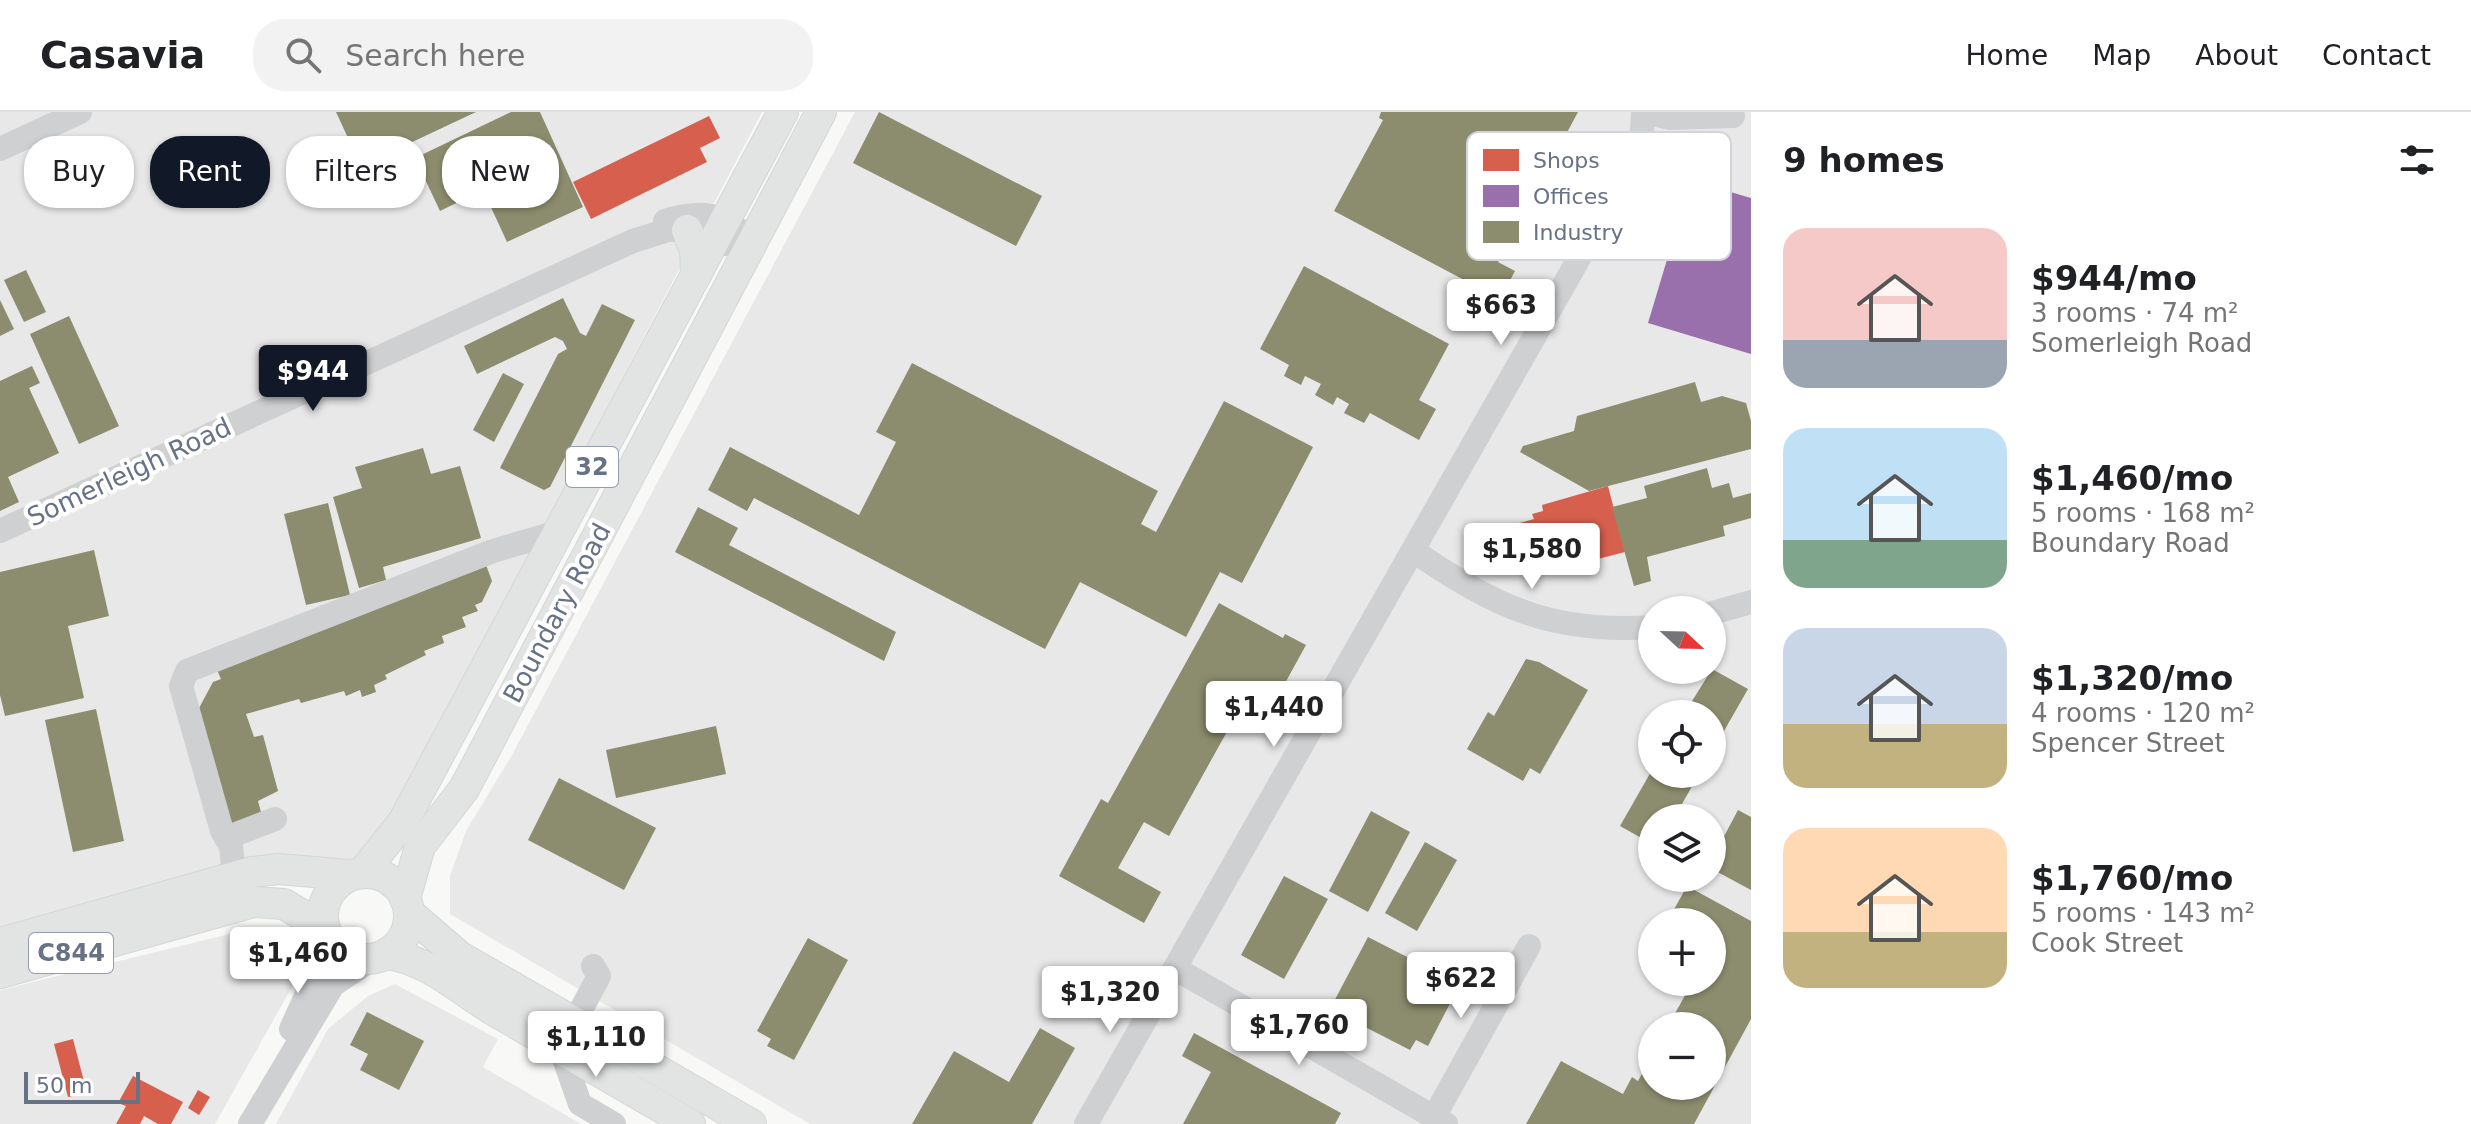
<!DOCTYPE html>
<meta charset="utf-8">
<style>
body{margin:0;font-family:"DejaVu Sans",sans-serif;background:#f2f2f2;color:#202124;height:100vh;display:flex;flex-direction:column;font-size:30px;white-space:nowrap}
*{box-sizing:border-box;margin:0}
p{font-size:26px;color:#757577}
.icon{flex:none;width:44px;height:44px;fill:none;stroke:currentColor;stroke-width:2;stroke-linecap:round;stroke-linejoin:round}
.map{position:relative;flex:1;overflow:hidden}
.sheet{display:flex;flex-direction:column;background:#fff;width:720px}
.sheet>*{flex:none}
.banner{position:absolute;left:24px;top:24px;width:760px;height:72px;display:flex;gap:16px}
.needle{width:52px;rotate:112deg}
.buttons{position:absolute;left:1638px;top:484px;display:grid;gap:16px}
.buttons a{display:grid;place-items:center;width:88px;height:88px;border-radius:50%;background:#fff;box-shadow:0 2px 6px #0004;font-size:40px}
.scale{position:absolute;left:24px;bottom:20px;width:116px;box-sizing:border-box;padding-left:8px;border:4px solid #677287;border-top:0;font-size:22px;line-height:28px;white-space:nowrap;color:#677287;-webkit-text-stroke:6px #fff;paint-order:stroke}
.price{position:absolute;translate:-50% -68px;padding:0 18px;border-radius:8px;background:#fff;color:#222;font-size:26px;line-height:52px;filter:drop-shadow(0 2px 4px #0008)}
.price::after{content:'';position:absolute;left:50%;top:48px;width:24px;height:18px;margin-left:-12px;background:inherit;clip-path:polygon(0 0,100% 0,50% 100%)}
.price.current{background:#111827;color:#fff}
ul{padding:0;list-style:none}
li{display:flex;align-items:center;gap:24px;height:200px;padding:0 32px}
li span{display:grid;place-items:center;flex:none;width:224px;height:160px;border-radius:24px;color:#555}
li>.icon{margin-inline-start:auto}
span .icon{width:96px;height:96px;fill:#fffc;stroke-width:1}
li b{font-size:34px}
h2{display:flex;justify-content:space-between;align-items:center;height:96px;padding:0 32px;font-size:34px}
.pill{padding:0 28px;border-radius:32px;background:#fff;box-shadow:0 2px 6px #0004;font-size:28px;line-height:72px}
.pill.current{background:#111827;color:#fff}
header{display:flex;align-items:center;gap:48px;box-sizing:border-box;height:112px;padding:0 40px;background:#fff;border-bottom:2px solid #e0e0e0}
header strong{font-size:38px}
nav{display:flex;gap:44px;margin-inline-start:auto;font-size:28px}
.search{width:560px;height:72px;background:#f2f2f2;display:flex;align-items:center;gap:20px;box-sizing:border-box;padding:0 28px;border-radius:32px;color:#757577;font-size:30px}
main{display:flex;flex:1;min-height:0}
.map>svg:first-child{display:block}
.built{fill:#e8e8e9;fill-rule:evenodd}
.shops{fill:#d6604d}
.offices{fill:#9970ab}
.industry{fill:#8c8c6e}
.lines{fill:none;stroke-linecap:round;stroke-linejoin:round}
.major-casing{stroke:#d5d6d6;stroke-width:32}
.minor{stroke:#cfd0d2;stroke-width:24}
.major{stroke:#e2e3e3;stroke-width:30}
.labels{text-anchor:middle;stroke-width:8;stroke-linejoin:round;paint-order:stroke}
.shield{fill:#fff;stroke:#959cab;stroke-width:2}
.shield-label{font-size:24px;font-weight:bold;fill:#677287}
.street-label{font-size:26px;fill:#677287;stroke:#fff}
.key{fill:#fff;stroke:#d1d5db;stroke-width:2}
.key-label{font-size:22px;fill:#677287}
</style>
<header>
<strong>Casavia</strong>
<div class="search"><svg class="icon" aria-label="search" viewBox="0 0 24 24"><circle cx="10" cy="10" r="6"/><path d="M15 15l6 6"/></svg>Search here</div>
<nav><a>Home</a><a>Map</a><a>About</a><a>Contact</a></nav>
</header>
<main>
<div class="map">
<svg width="1751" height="1012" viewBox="0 0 1751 1012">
<rect width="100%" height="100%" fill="#f8f8f7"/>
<!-- built -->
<g class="built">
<polygon points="0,0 762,0 369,748 274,743 0,815"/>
<path d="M855,0H1751V1012H810L450,802V764L466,719L512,643ZM1652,498H1712V558H1652ZM1652,602H1712V662H1652ZM1652,706H1712V766H1652ZM1652,810H1712V870H1652ZM1652,914H1712V974H1652Z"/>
<polygon points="246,818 280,818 295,841 292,875 215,1012 0,1012 0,878"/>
<polygon points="395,872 498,927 483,955 581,1012 276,1012 328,917 368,884"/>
</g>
<!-- shops -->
<g class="shops">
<polygon points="709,4 720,26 700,36 707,50 591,107 573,70"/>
<polygon points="1608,374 1625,440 1590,449 1588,441 1557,454 1553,439 1535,444 1517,435 1512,413 1534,407 1532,402 1543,399 1542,393"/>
<polygon points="73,927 87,981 68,985 54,932"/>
<polygon points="133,964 183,990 171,1012 158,1012 144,1004 140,1012 116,1012 126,994 118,991"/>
<polygon points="198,978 210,985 199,1003 188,996"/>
</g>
<!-- offices -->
<polygon class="offices" points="1710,74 1751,86 1751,242 1648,211 1669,141 1688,147"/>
<!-- industry -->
<g class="industry">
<polygon points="336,0 476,0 408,32 411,39 374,57 365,37 355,41"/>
<polygon points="511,0 540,0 583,95 507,130 483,78 440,99 415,46"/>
<polygon points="879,0 1042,84 1016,134 853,51"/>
<polygon points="1381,0 1578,0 1498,150 1515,159 1500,187 1334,99 1383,8 1379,6"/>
<polygon points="1304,154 1449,232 1419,288 1436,297 1419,328 1370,301 1364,311 1344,301 1349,292 1337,285 1333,293 1315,283 1321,272 1305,264 1301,273 1284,264 1289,253 1260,237"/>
<polygon points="26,158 46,200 24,210 4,168"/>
<polygon points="563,186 580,221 586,224 602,192 635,208 550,375 544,378 500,356 558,242 567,237 563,229 555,225 477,262 464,234"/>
<polygon points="0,188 14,217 0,224"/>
<polygon points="69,204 119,314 79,332 30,222"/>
<polygon points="912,251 1158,379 1141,412 1156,420 1224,289 1313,335 1242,471 1220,460 1186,525 1080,470 1045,537 754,386 747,399 708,378 730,335 859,403 896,330 876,320"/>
<polygon points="32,254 40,271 29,276 59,341 8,365 19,390 0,399 0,269"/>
<polygon points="503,261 524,272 494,330 473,318"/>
<polygon points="1695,270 1701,290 1722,284 1746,291 1751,309 1751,337 1589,379 1520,340 1523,334 1574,319 1577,304"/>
<polygon points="423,336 431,362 460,354 481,426 383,455 386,468 359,476 333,385 362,376 355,355"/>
<polygon points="1707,356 1712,376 1729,371 1733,386 1751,381 1751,406 1723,414 1725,424 1647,445 1651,469 1634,474 1612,395 1647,386 1644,374"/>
<polygon points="328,391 350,483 306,493 284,402"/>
<polygon points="698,395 738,416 729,433 896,520 884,549 675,440"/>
<polygon points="94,438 109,504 68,514 84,586 5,604 0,583 0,460"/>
<polygon points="486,453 492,469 482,490 475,493 478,499 462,505 466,515 442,524 444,531 424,539 426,543 385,563 387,567 374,573 376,580 362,585 360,578 346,584 344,579 301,591 299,587 246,602 254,625 263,623 278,679 258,689 262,704 229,713 198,598 213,570 221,567 217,558"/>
<polygon points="1219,491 1283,526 1285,522 1306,533 1278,584 1254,571 1169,724 1144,710 1118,756 1161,780 1144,811 1059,764 1101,687 1108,691"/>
<polygon points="1526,547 1539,550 1588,578 1540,662 1530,656 1523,669 1467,637 1488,600 1494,604"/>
<polygon points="1712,557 1748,577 1712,640 1712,602 1684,602"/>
<polygon points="96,597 124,729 73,740 45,608"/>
<polygon points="716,614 726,662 616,686 606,638"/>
<polygon points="1652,658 1652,662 1699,662 1674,706 1652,706 1652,732 1620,714"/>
<polygon points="559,666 656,716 624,778 528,728"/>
<polygon points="1738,698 1751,705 1751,778 1712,757 1712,747"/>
<polygon points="1371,699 1410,720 1368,800 1329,779"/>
<polygon points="1425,730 1457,748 1417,819 1385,801"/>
<polygon points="1284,764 1328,787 1284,867 1241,843"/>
<polygon points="1687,774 1751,809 1751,907 1694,1012 1526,1012 1561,949 1623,982 1632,965 1638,969 1652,944 1652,974 1712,974 1712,914 1668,914 1688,878 1672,870 1712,870 1712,810 1667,810"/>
<polygon points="1368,825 1460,872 1428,934 1416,928 1410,938 1330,897"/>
<polygon points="808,826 848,848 794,948 767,934 771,927 757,919"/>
<polygon points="367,900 424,929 399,978 360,958 368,942 350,933"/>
<polygon points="1040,916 1075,936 1032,1012 912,1012 954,939 1009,970"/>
<polygon points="1194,921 1341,1001 1335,1012 1183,1012 1211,960 1182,944"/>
</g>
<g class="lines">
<!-- major casing -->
<g class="major-casing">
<g id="major">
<polyline points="687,118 695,139 696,162"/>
<polyline points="363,760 403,710 783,0"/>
<circle cx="366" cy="804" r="43"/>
<polyline points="405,787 420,734 464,677 821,0"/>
<polyline points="409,801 459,844 751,1012"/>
<polyline points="0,831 252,760 278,757 350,763"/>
<path d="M386,842C429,848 457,876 493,898C559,936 625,974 690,1012"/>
<polyline points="0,861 254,790 284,792 324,816"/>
</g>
</g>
<!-- minor -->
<g class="minor">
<polyline points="1645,0 1670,6 1733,4"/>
<polyline points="0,37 80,0"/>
<path d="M665,109C703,97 728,101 752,132"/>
<polyline points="0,419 633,129 668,118 687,118 712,132 752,132"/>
<path d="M1415,440C1496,495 1552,522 1652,515"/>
<polyline points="1712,501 1751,490"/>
<polyline points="226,726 275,707"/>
<polyline points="234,765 231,734 222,719 181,574 187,559 493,439 558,420"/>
<polyline points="1176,857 1446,1012"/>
<polyline points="574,911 599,864 593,854"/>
<polyline points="291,917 316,862 325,818"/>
<polyline points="561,938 580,992 614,1012"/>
<polyline points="1434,1005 1529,834"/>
<polyline points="250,1012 333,873 372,847"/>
<polyline points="1086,1012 1631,55 1642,18 1643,0"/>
</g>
<!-- major -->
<use href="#major" class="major"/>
</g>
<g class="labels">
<!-- shield labels -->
<g class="shield">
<rect x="566" y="335" width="52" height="40" rx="6"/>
<rect x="29" y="821" width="84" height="40" rx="6"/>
</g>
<g class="shield-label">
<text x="592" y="363">32</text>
<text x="71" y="849">C844</text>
</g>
<!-- street labels -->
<g class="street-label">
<text transform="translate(129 360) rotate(-25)" y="9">Somerleigh Road</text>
<text transform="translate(557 501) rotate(-62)" y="9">Boundary Road</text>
</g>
</g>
<!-- legend -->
<rect x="1467" y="20" width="264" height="128" rx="12" class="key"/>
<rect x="1483" y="37" width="36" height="22" fill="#d6604d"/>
<rect x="1483" y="73" width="36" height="22" fill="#9970ab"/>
<rect x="1483" y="109" width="36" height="22" fill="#8c8c6e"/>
<g class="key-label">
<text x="1533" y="56">Shops</text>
<text x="1533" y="92">Offices</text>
<text x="1533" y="128">Industry</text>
</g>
</svg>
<div class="buttons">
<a><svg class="needle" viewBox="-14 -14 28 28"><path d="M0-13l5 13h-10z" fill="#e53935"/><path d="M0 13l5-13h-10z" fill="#757577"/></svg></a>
<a><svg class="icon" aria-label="locate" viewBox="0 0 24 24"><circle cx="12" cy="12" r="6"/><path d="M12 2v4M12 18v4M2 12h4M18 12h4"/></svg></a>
<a><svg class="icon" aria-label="layers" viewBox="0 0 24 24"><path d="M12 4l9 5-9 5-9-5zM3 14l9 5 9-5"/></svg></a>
<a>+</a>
<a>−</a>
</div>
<div class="scale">50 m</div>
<b class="price" style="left:1501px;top:235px">$663</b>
<b class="price current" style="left:313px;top:301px">$944</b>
<b class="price" style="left:1532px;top:479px">$1,580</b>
<b class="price" style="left:1274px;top:637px">$1,440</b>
<b class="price" style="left:298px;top:883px">$1,460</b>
<b class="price" style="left:1461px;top:908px">$622</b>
<b class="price" style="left:1110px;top:922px">$1,320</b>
<b class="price" style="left:1299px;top:955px">$1,760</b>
<b class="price" style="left:596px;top:967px">$1,110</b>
<div class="banner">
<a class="pill">Buy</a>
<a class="pill current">Rent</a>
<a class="pill">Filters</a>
<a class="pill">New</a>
</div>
</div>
<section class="sheet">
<h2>9 homes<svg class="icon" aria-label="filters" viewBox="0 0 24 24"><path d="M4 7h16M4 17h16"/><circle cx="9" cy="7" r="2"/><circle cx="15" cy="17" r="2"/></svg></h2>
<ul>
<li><span style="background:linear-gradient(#f6c9c9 70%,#9aa5b1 0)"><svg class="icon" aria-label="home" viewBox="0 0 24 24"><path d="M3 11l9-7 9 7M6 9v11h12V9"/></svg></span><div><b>$944/mo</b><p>3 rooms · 74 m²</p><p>Somerleigh Road</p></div></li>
<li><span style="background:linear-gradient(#bfe0f5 70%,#7fa58c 0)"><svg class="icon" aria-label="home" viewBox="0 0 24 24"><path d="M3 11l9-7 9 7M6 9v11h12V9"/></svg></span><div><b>$1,460/mo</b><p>5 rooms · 168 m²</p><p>Boundary Road</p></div></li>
<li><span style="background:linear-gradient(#c9d6e8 60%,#c2b280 0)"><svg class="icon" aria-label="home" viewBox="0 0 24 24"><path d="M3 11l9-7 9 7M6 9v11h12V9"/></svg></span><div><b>$1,320/mo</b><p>4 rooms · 120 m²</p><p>Spencer Street</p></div></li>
<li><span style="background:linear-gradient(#ffd9b3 65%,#c2b280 0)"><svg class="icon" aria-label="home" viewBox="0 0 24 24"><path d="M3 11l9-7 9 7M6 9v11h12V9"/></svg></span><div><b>$1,760/mo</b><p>5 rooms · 143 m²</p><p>Cook Street</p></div></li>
</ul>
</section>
</main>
